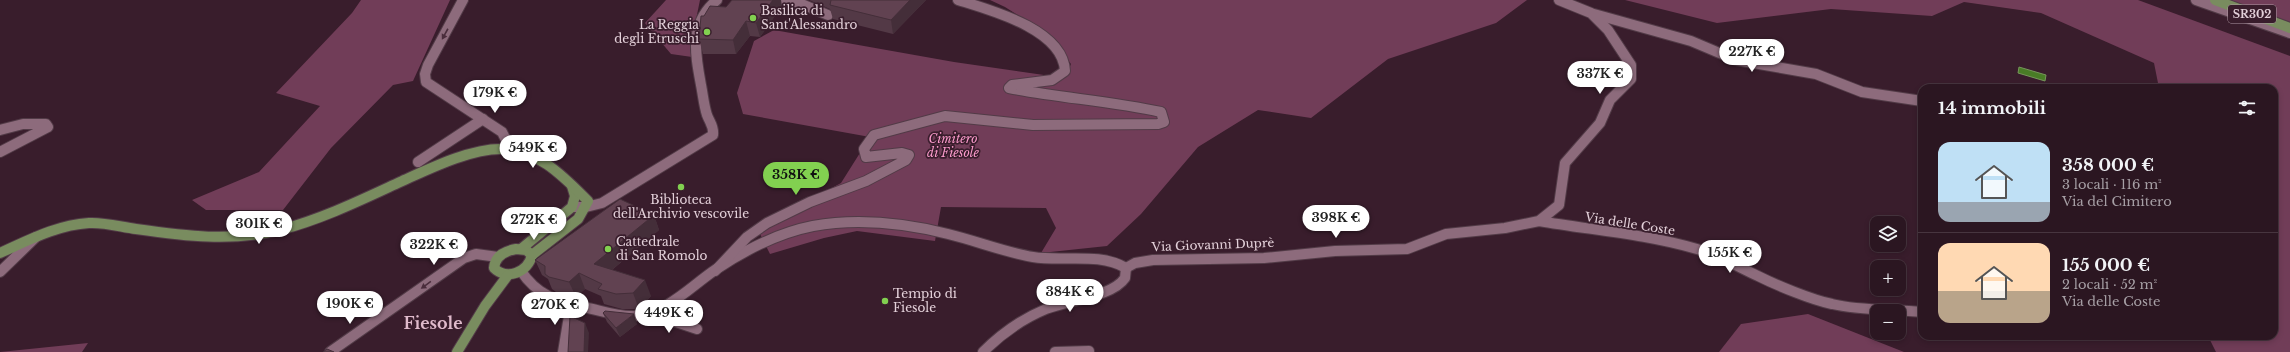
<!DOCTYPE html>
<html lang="it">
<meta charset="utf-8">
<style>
body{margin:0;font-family:"Libre Baskerville",serif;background:#331f2a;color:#f1f3f6;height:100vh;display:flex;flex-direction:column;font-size:15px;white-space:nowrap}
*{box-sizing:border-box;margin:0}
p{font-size:13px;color:#a69fa5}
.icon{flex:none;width:22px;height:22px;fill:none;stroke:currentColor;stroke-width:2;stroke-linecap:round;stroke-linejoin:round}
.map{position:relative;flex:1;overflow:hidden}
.drawer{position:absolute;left:1918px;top:84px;width:360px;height:256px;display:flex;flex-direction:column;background:#2b1621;border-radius:12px;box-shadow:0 2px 6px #0003,0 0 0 1px #47353f}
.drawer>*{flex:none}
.buttons{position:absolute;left:1870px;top:216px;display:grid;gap:8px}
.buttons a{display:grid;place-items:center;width:36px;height:36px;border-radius:8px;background:#2b1621;box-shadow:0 2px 6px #0003,0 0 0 1px #47353f;font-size:20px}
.price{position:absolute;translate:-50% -34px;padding:0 9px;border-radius:14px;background:#fff;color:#222;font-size:13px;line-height:26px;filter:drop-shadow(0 1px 2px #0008)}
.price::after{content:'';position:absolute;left:50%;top:24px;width:12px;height:9px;margin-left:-6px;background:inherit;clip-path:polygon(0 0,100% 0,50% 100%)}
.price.active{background:#82d050;color:#111}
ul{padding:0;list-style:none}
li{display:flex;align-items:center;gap:12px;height:100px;padding:0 20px}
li+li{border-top:1px solid #47353f}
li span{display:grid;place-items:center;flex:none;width:112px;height:80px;border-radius:12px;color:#555}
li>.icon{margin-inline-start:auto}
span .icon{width:48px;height:48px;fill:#fffc;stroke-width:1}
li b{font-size:17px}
h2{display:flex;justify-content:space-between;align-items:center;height:48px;padding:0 20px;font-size:17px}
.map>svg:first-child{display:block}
.green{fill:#713d58}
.water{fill:#497c26;stroke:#77955c}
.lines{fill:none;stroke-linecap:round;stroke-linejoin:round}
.minor-casing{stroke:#523b47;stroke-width:12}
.major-casing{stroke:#523b47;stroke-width:12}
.minor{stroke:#8d6b7c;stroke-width:10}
.major{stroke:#798c5f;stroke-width:10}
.wall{fill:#533946}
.shaded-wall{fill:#442e39}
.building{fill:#614251;stroke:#442e39}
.oneway{fill:#4a2d3c}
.poi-dot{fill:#82d050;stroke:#391d2c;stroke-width:1.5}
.labels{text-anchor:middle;stroke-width:3.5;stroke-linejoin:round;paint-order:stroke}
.shield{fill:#391d2c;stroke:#b09aa5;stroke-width:1}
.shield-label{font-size:11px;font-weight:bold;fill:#e3d0d9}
.poi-label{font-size:12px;fill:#e3d0d9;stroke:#391d2c;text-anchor:start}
.park-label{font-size:12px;font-style:italic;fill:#fb9bcc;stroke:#391d2c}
.street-label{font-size:12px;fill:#e3d0d9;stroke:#391d2c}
.district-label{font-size:16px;font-weight:bold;fill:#dfbacb;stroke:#391d2c}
</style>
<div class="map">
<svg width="2290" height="352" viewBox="0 0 2290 352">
<rect width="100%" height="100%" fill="#391d2c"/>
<!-- green -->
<g class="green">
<polygon points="361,0 450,0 413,81 393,85 331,148 283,210 206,210 192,200 259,172 320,106 276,93 352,13"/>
<polygon points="666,0 700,0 690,49 692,57 671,54 645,23"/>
<polygon points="990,0 1527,0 1496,23 1388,59 1311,118 1258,110 1198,147 1141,214 1107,246 1041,253 1056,228 1046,208 941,207 935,241 857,231 824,238 770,254 757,228 841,183 870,137 743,114 737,93 754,41 774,30 954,62 1065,78 1071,64 1045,32 1005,7"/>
<polygon points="1625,0 2138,0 2290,56 2290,352 2216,352 2208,336 2274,336 2274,88 2159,88 2154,63 2041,13 1964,2 1932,16 1831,9 1717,23"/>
<polygon points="2223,0 2290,0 2290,24"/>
<polygon points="1808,314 1904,352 1719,352 1741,324"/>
<polygon points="88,343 82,352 0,352"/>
</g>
<!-- water -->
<polygon class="water" points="2019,67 2046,75 2045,81 2018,73"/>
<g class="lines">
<!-- minor casing -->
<g class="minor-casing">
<g id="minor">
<polyline points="463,0 428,65 425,74 426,82 502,132 507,142 503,149"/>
<polyline points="784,0 799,3 828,15"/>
<polyline points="2196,0 2290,33"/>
<polyline points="1594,14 1691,41 1736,60 1816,74 1862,92 1922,101"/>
<polyline points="0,130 23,124 46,124 48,127 0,152"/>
<polyline points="418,162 483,119"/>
<path d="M572,207H586L602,203L713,135C714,126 710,123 707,115C704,106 703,95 701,85C695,53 689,23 717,0"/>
<path d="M1539,221C1591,230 1646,234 1697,249C1719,255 1738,267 1758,276C1776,285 1812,300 1832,304C1861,311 1892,309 1922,312"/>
<polyline points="1126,268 1135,263 1153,260 1264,258 1335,251 1407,249 1446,234 1505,228 1539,221 1559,205 1565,163 1600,123 1610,100 1631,79 1631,65 1608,30 1591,13 1559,0"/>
<path d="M521,271C537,295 556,301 583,307C600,310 617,317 634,316C667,313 690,287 715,270C745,250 777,233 813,226C858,218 904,223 948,234C977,241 1004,252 1033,257C1063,262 1099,252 1126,268"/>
<path d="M715,271L747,237L767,223L810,202L866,181L906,160L909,155L902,153L866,157L864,149L874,135L945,116L1033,125L1158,124L1164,122L1161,112C1111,101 1060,98 1009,88L1012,85L1052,80L1065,71C1063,29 990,10 958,0"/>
<polyline points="0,272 36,237"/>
<polyline points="649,313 697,329"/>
<polyline points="330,352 464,258 476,254 498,257"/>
<polyline points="563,352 571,304"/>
<path d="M983,352C1001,334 1022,319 1046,309C1068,300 1112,297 1125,278L1126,268"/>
<polyline points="1055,352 1089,351"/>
</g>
</g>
<!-- major casing -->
<g class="major-casing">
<g id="major">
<polyline points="2215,0 2290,28"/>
<path d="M516,249L526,250L532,255C528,272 507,281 494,268C495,256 505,251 516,249Z"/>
<polyline points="521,249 572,207 575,196 572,186"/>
<path d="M0,253C29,240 57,225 89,223C104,222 121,227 136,229C185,236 231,242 280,230C322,219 361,200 400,182C429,169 469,149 501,149C538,149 564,177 588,201L578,219L532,255"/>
<polyline points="457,352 485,306 508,275"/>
</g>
</g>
<!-- minor -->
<use href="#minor" class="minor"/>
<!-- major -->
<use href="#major" class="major"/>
</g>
<!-- wall -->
<g class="wall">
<polygon points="809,0 926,0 893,34 833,19 830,9"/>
<polygon points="782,6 760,37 750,36 736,54 703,54 699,39 704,16 726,7"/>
<polygon points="654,215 659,230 612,270 651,296 639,309 622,309 604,304 601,296 585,289 576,297 556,292 552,289 548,279 542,275 535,260"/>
<polygon points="603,313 637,324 620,337 607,322"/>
</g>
<!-- shaded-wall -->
<g class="shaded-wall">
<polygon points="773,0 781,0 782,6 760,37 756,23"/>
<polygon points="910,0 926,0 893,34 891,20"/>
<polygon points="746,21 750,36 736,54 733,40"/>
<polygon points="654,215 659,230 601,279 594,264"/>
<polygon points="579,273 585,289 576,297 569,282"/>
<polygon points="645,280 651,296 639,309 633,293"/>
<polygon points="634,314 637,324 620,337 616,328"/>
<polygon points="585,323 589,333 588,352 584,352"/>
</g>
<!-- building -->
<g class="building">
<polygon points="732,0 773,0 756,23 746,21 733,40 699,39 701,16 704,16 710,6 726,7"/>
<polygon points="831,0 910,0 891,20 830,5"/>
<polygon points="620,199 654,215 594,264 645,280 633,293 616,294 598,289 602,284 579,273 569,282 549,277 545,274 545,266 535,260"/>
<polygon points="605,311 634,314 616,328 603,313"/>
<polygon points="570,316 585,323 584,352 568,352"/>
<polygon points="327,349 334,352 323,352"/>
</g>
<!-- one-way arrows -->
<defs><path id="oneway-solid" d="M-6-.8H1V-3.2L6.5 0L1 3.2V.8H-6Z"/></defs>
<g class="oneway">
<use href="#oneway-solid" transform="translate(445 34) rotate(119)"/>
<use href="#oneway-solid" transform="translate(426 285) rotate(144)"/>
</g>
<!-- markers -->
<g class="poi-dot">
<circle cx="753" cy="18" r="4"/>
<circle cx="707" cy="32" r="4"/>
<circle cx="681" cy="187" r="4"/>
<circle cx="608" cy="249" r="4"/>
<circle cx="885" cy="301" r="4"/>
</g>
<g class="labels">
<!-- shield labels -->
<rect class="shield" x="2228" y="5" width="48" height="18" rx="3"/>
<g class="shield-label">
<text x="2252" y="18">SR302</text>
</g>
<!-- poi labels -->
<g class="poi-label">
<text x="761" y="15">Basilica di<tspan x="761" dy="14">Sant'Alessandro</tspan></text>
<text x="699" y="29" text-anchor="end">La Reggia<tspan x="699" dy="14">degli Etruschi</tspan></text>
<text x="681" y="204" text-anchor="middle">Biblioteca<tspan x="681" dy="14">dell'Archivio vescovile</tspan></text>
<text x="616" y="246">Cattedrale<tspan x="616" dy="14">di San Romolo</tspan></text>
<text x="893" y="298">Tempio di<tspan x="893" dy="14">Fiesole</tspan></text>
</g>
<!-- park labels -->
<g class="park-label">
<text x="953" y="143">Cimitero<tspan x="953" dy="14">di Fiesole</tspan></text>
</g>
<!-- street labels -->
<g class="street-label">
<text transform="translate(1630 224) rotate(9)" y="4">Via delle Coste</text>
<text transform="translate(1213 245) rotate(-2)" y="4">Via Giovanni Duprè</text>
</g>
<!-- district labels -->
<g class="district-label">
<text x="433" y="329">Fiesole</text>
</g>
</g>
</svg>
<div class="buttons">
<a><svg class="icon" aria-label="layers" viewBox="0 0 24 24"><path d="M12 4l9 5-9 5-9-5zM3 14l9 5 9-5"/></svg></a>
<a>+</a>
<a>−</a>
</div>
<b class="price" style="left:1752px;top:73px">227K €</b>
<b class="price" style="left:1600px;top:95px">337K €</b>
<b class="price" style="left:495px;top:114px">179K €</b>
<b class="price" style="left:533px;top:169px">549K €</b>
<b class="price active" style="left:796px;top:196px">358K €</b>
<b class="price" style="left:1336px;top:239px">398K €</b>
<b class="price" style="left:534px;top:241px">272K €</b>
<b class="price" style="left:259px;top:245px">301K €</b>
<b class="price" style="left:434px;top:266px">322K €</b>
<b class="price" style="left:1730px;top:274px">155K €</b>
<b class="price" style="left:1070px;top:313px">384K €</b>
<b class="price" style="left:350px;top:325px">190K €</b>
<b class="price" style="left:555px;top:326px">270K €</b>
<b class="price" style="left:669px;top:334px">449K €</b>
<section class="drawer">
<h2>14 immobili<svg class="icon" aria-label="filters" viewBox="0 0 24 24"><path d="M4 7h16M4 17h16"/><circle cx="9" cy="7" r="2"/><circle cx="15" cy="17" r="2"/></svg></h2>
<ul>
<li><span style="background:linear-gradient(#bfe0f5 75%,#9aa5b1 0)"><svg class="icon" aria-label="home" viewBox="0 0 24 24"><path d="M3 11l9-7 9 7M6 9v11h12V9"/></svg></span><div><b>358 000 €</b><p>3 locali · 116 m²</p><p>Via del Cimitero</p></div></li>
<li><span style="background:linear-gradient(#ffd9b3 60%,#b9a48a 0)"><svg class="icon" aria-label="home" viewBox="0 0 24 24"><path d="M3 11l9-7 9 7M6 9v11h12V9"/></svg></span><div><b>155 000 €</b><p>2 locali · 52 m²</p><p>Via delle Coste</p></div></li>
</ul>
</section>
</div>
